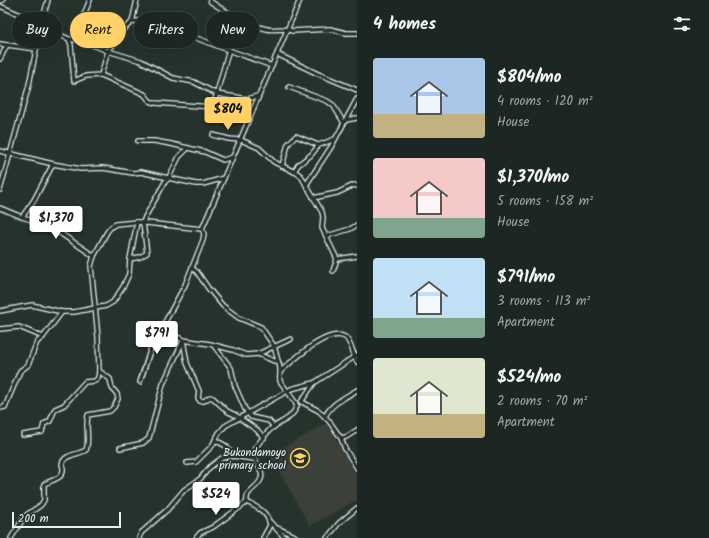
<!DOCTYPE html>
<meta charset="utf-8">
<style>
body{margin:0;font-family:Kalam,sans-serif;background:#252e2a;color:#f1f3f6;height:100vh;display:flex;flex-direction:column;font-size:15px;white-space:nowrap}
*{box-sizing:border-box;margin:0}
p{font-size:13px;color:#a0a5a5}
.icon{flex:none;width:22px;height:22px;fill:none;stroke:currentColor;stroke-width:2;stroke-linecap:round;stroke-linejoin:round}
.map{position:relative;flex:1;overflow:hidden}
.side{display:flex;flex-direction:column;background:#1c2622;width:352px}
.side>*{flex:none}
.guide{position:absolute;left:12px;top:12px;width:285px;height:36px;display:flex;gap:8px}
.scale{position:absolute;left:12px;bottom:10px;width:109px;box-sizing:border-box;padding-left:4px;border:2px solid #e8f1f8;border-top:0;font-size:11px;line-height:14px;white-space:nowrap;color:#e8f1f8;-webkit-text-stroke:3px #26332d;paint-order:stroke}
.price{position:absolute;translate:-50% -34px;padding:0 9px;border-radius:4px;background:#fff;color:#222;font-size:13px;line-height:26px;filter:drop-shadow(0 1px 2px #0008)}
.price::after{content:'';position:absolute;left:50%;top:24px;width:12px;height:9px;margin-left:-6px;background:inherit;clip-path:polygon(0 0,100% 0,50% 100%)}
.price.current{background:#ffd166;color:#111}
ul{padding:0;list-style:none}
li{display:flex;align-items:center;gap:12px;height:100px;padding:0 16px}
li span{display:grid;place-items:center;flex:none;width:112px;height:80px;border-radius:4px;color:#555}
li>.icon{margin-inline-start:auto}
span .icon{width:48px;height:48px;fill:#fffc;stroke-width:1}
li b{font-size:17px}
h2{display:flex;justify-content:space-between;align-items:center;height:48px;padding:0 16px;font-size:17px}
.chip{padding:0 14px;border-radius:18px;background:#1c2622;box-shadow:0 4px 16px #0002,0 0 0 1px #3a4340;font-size:14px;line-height:36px}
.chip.current{background:#ffd166;color:#111}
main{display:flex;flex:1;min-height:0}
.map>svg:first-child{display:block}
.built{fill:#3a4038}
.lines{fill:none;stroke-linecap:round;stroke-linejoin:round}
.minor-casing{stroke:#e8f1f8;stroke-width:6}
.minor{stroke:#26332d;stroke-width:3.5}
.labels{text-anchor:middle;stroke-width:4;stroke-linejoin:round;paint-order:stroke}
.poi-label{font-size:11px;fill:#e8f1f8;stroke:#26332d;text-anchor:end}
</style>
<main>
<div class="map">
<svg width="357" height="538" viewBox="0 0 357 538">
<rect width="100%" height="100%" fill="#26332d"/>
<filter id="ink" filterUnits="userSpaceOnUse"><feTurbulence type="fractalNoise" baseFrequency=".025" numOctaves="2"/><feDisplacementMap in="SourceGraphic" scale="8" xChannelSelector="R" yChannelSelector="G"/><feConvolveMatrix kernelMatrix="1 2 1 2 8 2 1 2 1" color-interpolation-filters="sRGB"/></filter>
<g filter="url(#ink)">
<!-- built -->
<polygon class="built" points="327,423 357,476 357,500 310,526 270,455"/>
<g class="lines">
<!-- minor casing -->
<g class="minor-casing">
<g id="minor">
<path d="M210,0L211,2C228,13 247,25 267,29C276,31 284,27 292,31L330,29L346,33H357"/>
<polyline points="0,1 3,0"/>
<polyline points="0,6 37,22 49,30 69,39 80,40 108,51 141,61 173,78 194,82 217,94 248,99 257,96"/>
<polyline points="132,22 137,0"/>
<polyline points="69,39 71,45 74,81 86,76 101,75 108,51 113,45 118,34 132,22 137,21 145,22 151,26 174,26 196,38 272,66"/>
<polyline points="74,39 78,34 81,22 90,0"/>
<polyline points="0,44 36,49"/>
<polyline points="277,54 316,73 357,90"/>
<polyline points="0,59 7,45"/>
<polyline points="101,75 144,94 150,101 155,103 213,107 229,49"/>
<polyline points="289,87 327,101 333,105 344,123"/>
<polyline points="346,120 357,118"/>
<polyline points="213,135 229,139 241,140 259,148 274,162 297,173 301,176 322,212 323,217 322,228 337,259 333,271"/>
<polyline points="138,141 154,141 171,144 205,152 223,160 233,157"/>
<polyline points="0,151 53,164 81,169 103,168 133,173 141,172 196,184 203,184 224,178"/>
<polyline points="282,166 288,144 296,136 318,145"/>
<polyline points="294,172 298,165 311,155 319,145 335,139"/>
<polyline points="306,185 331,147 357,99"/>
<polyline points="0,190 29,85 41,25 48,0"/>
<polyline points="313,198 337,193 354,185 357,186"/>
<polyline points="0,208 22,217 51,226 51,227 94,256"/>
<polyline points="22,217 34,200 53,164"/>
<polyline points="327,236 350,229 357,225"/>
<polyline points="130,259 140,257 147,253 143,223 145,217 165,182 168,179 179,157 188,148"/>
<polyline points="337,259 357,256"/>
<polyline points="192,268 197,272 208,288 223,306 239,318 261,327 274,346 278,361"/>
<polyline points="0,311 32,305 62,312 74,312 106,306 113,302 123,287 129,274 130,259 137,222"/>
<polyline points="0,329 19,327 43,337"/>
<polyline points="183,340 187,363 199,391 198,398 200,401 204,401 210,397 213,398 227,411 235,415 257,430 264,438"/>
<polyline points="214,346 231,368 235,386 245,409 251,417 269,421 274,427"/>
<polyline points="258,354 291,339"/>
<path d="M281,371C292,361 328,327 345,337C350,340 354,356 357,362"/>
<polyline points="140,382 155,335 158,329 165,322"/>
<polyline points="301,402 314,383"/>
<polyline points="302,402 319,411 329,421 341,438 346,437 357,430"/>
<polyline points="0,408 5,407 20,371 28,365 37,342 43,337 62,312"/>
<path d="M325,417C330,404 346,397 357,390"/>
<polyline points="23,435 42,432 44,424 50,421 55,409 64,405 85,382 95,381 98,378 99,371 98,337 91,266 94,256 107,232 111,227 116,224 137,222 202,229"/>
<polyline points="341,438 345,449 357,468"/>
<polyline points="215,440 226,446 233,456"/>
<polyline points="120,448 143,443 149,438 163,384 183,341"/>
<polyline points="187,463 196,462 212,446 219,433 225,426 291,389 314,383 357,355"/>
<polyline points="270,522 285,538"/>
<polyline points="275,527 293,535 297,538"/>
<path d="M11,538L25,516L41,505L44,500V484C54,479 67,478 62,464C64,454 78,455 86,450C90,440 85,426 88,415L110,411L114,407L118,399L117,394L112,388L110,379L99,371"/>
<polyline points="139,538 141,533 168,509 184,490 200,479 210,467 222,458 233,456 254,459"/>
<polyline points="196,538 200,533 213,527 247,502"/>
<path d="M263,538L270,525C267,511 258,508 247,502C245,490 257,489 261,479C265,468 250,461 254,450C256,446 268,431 272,428C283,420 291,420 297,406L295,402L280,381C279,374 282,368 278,361H274L258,354L246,355L233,350L210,344L183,340L172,334L166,328L165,322L185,285L203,240L204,234L202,229L300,0"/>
<polyline points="327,538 339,523 357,508"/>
</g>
</g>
<!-- minor -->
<use href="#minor" class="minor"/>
</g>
</g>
<!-- icons -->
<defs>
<g id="school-ring" transform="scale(1)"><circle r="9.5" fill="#26332d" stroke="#ffd166" stroke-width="1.5"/><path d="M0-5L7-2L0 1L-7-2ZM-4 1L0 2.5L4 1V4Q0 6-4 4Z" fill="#ffd166"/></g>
</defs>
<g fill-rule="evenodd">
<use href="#school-ring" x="300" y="458"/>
</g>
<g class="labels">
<!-- poi labels -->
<g class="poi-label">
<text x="286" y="456">Bukondamoyo<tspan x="286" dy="13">primary school</tspan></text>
</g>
</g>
</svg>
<div class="scale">200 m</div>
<b class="price current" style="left:228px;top:131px">$804</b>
<b class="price" style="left:56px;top:240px">$1,370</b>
<b class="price" style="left:157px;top:355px">$791</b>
<b class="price" style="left:216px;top:516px">$524</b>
<div class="guide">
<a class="chip">Buy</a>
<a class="chip current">Rent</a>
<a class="chip">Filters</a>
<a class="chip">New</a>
</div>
</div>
<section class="side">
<h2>4 homes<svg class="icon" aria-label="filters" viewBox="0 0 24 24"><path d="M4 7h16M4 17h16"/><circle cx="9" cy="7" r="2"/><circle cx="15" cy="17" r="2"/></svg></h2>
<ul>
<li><span style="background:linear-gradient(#a9c7e8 70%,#c2b280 0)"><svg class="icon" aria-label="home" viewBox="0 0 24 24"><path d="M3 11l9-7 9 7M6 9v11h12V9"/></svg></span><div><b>$804/mo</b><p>4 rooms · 120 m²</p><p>House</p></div></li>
<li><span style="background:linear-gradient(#f6c9c9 75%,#7fa58c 0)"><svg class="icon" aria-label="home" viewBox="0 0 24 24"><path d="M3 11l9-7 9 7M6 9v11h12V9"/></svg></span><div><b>$1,370/mo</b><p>5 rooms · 158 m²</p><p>House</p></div></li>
<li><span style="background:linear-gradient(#bfe0f5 75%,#7fa58c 0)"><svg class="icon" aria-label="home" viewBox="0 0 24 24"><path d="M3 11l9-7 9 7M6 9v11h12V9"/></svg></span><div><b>$791/mo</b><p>3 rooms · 113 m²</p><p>Apartment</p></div></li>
<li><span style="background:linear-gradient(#dfe7d0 70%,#c2b280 0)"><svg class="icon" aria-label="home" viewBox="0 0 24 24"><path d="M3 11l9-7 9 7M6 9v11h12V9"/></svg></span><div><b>$524/mo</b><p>2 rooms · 70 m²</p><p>Apartment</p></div></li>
</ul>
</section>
</main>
